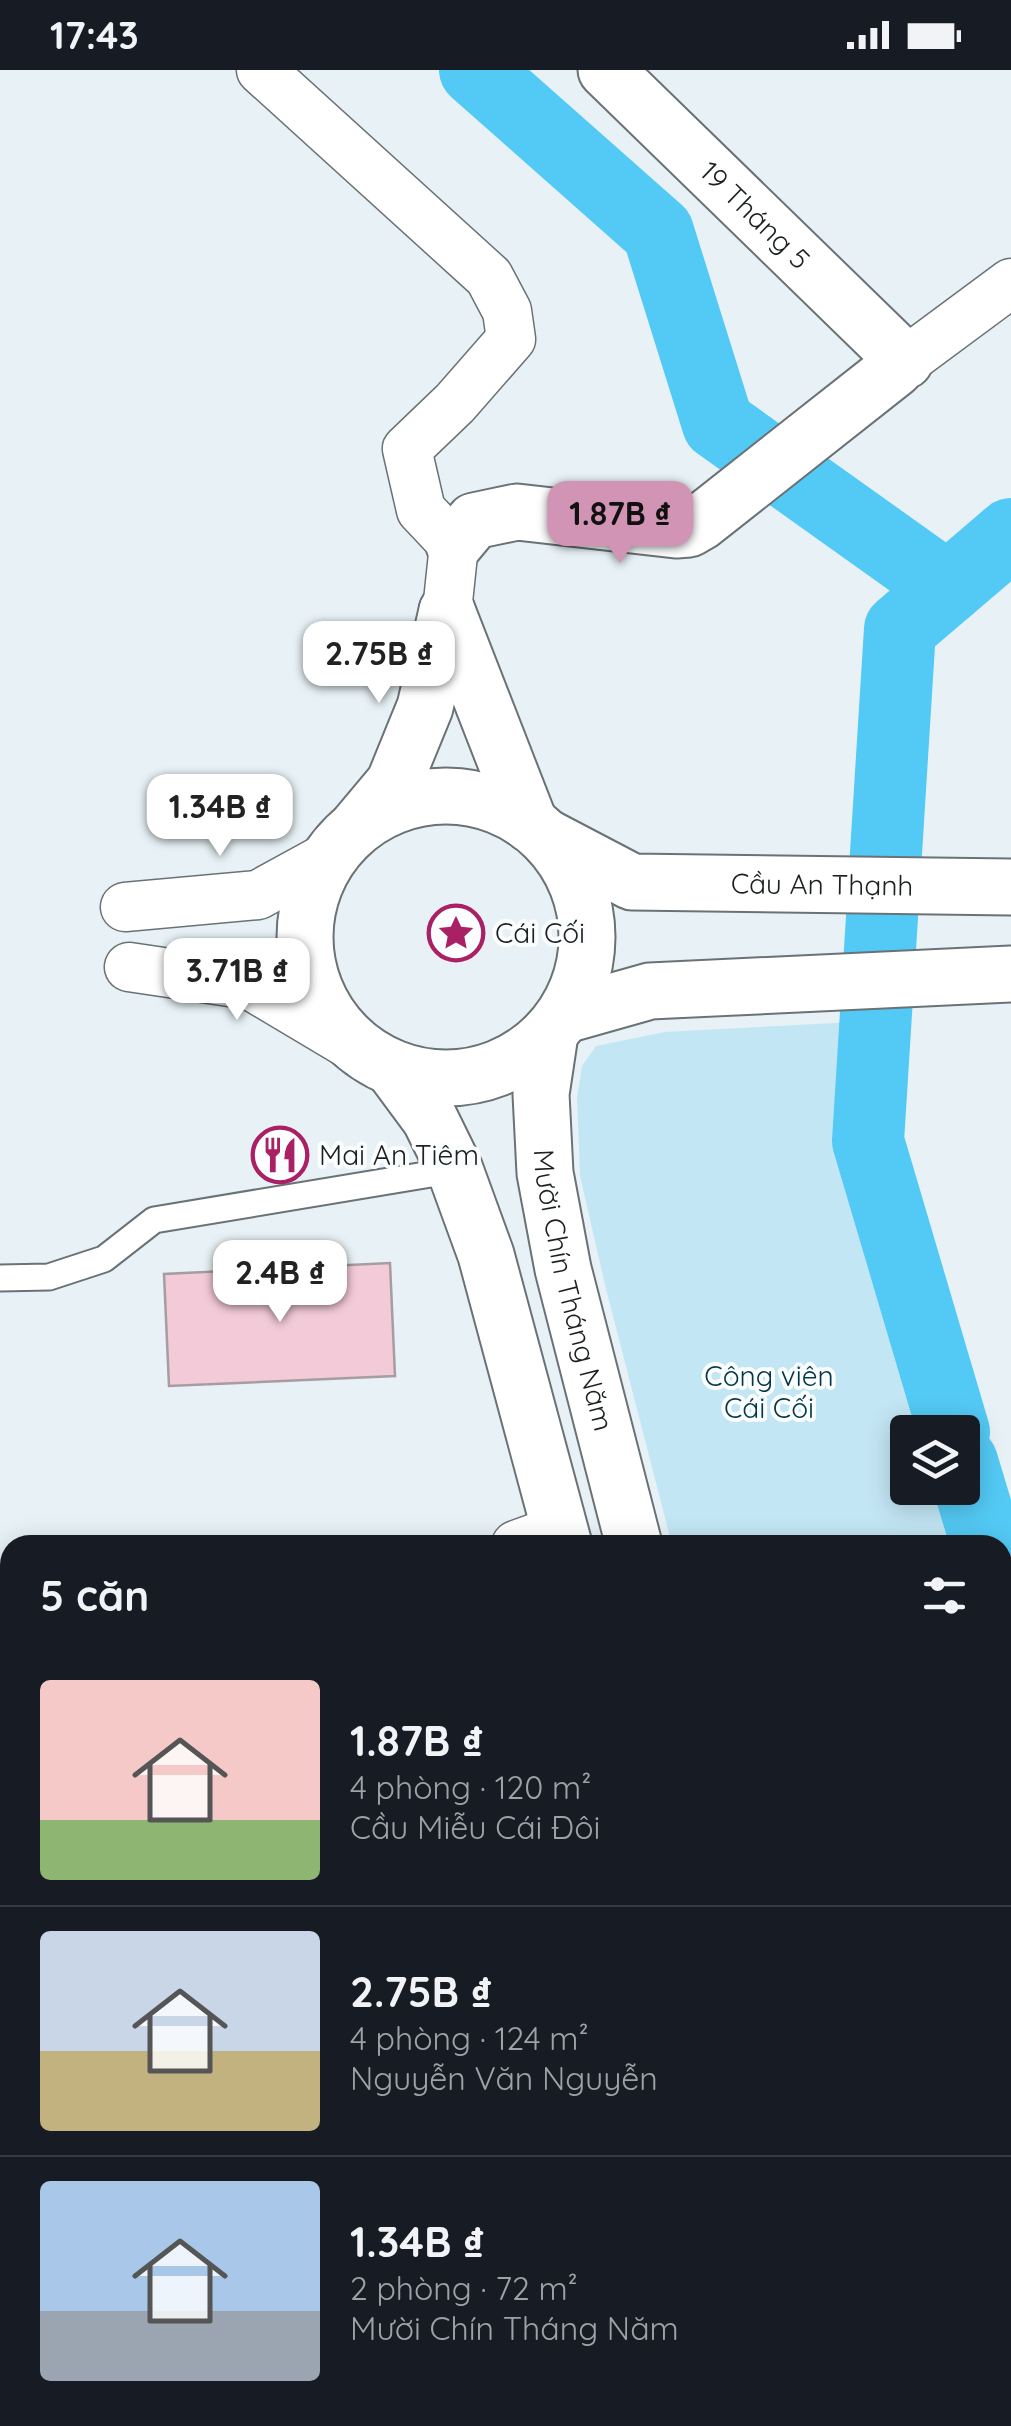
<!DOCTYPE html>
<html lang="vi">
<meta charset="utf-8">
<style>
body{margin:0;font-family:Quicksand,sans-serif;background:#20242c;color:#f1f3f6;height:100vh;display:flex;flex-direction:column;font-size:38px;white-space:nowrap}
*{box-sizing:border-box;margin:0}
p{font-size:32px;color:#9ea1a6}
.icon{flex:none;width:55px;height:55px;fill:none;stroke:currentColor;stroke-width:2;stroke-linecap:round;stroke-linejoin:round}
.map{position:relative;flex:1;overflow:hidden}
.sheet{position:absolute;left:0px;top:1465px;width:1012px;height:892px;display:flex;flex-direction:column;background:#171b24;border-radius:30px 30px 0 0;box-shadow:0 5px 25px #0003}
.sheet>*{flex:none}
.buttons{position:absolute;left:890px;top:1345px;display:grid;gap:20px}
.buttons a{display:grid;place-items:center;width:90px;height:90px;border-radius:10px;background:#171b24;box-shadow:0 5px 25px #0003;font-size:50px}
.price{position:absolute;translate:-50% -85px;padding:0 22px;border-radius:20px;background:#fff;color:#222;font-size:32px;line-height:65px;filter:drop-shadow(0 2px 5px #0008)}
.price::after{content:'';position:absolute;left:50%;top:60px;width:30px;height:22px;margin-left:-15px;background:inherit;clip-path:polygon(0 0,100% 0,50% 100%)}
.price.selected{background:#d194b4;color:#111}
ul{padding:0;list-style:none}
li{display:flex;align-items:center;gap:30px;height:250px;padding:0 40px}
li+li{border-top:2px solid #363941}
li span{display:grid;place-items:center;flex:none;width:280px;height:200px;border-radius:10px;color:#555}
li>.icon{margin-inline-start:auto}
span .icon{width:120px;height:120px;fill:#fffc;stroke-width:1}
li b{font-size:42px}
h2{display:flex;justify-content:space-between;align-items:center;height:120px;padding:0 40px;font-size:42px}
.status{display:flex;justify-content:space-between;align-items:center;height:70px;padding:0 50px;background:#171b24;direction:ltr}
.status svg{height:28px;fill:currentColor}
.map>svg:first-child{display:block}
.green{fill:#c3e6f5}
.lines{fill:none;stroke-linecap:round;stroke-linejoin:round}
.river{stroke:#53caf5;stroke-width:72}
.building{fill:#f3cad7;stroke:#a69da0;stroke-width:2.5}
.lane-casing{stroke:#6a7276;stroke-width:29}
.street-casing{stroke:#6a7276;stroke-width:51}
.secondary-casing{stroke:#6a7276;stroke-width:59}
.primary-casing{stroke:#6a7276;stroke-width:59}
.lane{stroke:#fff;stroke-width:25}
.street{stroke:#fff;stroke-width:48}
.secondary{stroke:#fff;stroke-width:55}
.primary{stroke:#fff;stroke-width:55}
.labels{text-anchor:middle;stroke-width:8;stroke-linejoin:round;paint-order:stroke}
.street-label{font-size:28px;fill:#1c2021;stroke:#fbfdfe}
.poi-label{font-size:28px;fill:#1c2021;stroke:#fbfdfe;text-anchor:start}
.park-label{font-size:28px;fill:#003849;stroke:#fbfdfe}
</style>
<div class="status"><b>17:43</b><svg viewBox="0 0 49 12"><path d="M0 12V9h3v3zM5 12V6h3v6zM10 12V3h3v9zM15 12V0h3v12zM26 1h20v11H26zM47 4h2v5h-2z"/></svg></div>
<div class="map">
<svg width="1011" height="2356" viewBox="0 0 1011 2356">
<rect width="100%" height="100%" fill="#e8f2f6"/>
<!-- green -->
<g class="green">
<polygon points="854,952 840,1085 918,1362 908,1362 908,1418 933,1418 949,1475 672,1475 605,1215 580,1106 577,1028 582,996 596,976 665,962"/>
<polygon points="1003,1668 1011,1698 1011,2356 795,2356 795,2348 1002,2348"/>
</g>
<g class="lines">
<!-- river -->
<g class="river">
<polyline points="475,0 658,162 718,354 948,518"/>
<polyline points="954,1362 868,1071 900,559 1011,464"/>
<polyline points="962,1392 987,1475"/>
<polyline points="1002,1528 1011,1557"/>
</g>
</g>
<!-- building -->
<polygon class="building" points="390,1193 395,1306 169,1316 164,1204"/>
<g class="lines">
<!-- lane casing -->
<g class="lane-casing">
<polyline id="lane" points="0,1208 49,1207 104,1189 154,1150 455,1100"/>
</g>
<!-- street casing -->
<g class="street-casing">
<g id="street">
<polyline points="261,0 489,207 507,241 511,269 455,333 407,379 421,440 454,475 447,541"/>
<polyline points="895,299 1011,213"/>
<polyline points="125,837 258,825 329,786"/>
<polyline points="129,897 250,915 356,978"/>
<polyline points="516,1475 560,1459"/>
<polyline points="0,2013 10,2013"/>
<polyline points="400,2356 401,2348"/>
</g>
</g>
<!-- secondary casing -->
<g class="secondary-casing">
<g id="secondary">
<path id="s1" d="M606,0L905,291"/>
<polyline points="454,475 474,451 517,442 676,460 689,459 701,452 895,299"/>
<polyline points="447,541 530,754"/>
<polyline points="358,756 394,713 425,637 447,541"/>
</g>
</g>
<!-- primary casing -->
<g class="primary-casing">
<g id="primary">
<circle cx="446" cy="867" r="141"/>
<path id="s2" d="M548,768L632,812L1011,817"/>
<polyline points="565,945 650,921 1011,904"/>
<path id="s3" d="M550,964L541,1024L545,1103L563,1199L634,1475"/>
<polyline points="393,999 430,1049 455,1100 486,1185 564,1475"/>
<polyline points="673,2348 674,2356"/>
<polyline points="758,2356 758,2348"/>
</g>
</g>
<!-- lane -->
<use href="#lane" class="lane"/>
<!-- street -->
<use href="#street" class="street"/>
<!-- secondary -->
<use href="#secondary" class="secondary"/>
<!-- primary -->
<use href="#primary" class="primary"/>
</g>
<!-- icons -->
<defs>
<g id="sight-ring" transform="scale(2.875)"><circle r="9.5" fill="#fbfdfe" stroke="#aa2064" stroke-width="1.5"/><path d="M0-6L1.8-2.2L6-1.7L2.9 1.2L3.7 5.4L0 3.3L-3.7 5.4L-2.9 1.2L-6-1.7L-1.8-2.2Z" fill="#aa2064"/></g>
<g id="restaurant-ring" transform="scale(2.875)"><circle r="9.5" fill="#fbfdfe" stroke="#aa2064" stroke-width="1.5"/><path d="M-5-6h1v4h1v-4h1v4h1v-4h1v5L-1.5 .5V6h-2V.5L-5-1ZM5-6V6H3V1.5H1.5Q1.5-4 5-6Z" fill="#aa2064"/></g>
</defs>
<g fill-rule="evenodd">
<use href="#sight-ring" x="456" y="863"/>
<use href="#restaurant-ring" x="280" y="1085"/>
</g>
<g class="labels">
<!-- street labels -->
<g class="street-label">
<text dy="10" stroke="none"><textPath href="#s1" startOffset="208">19 Tháng 5</textPath></text>
<text dy="10" stroke="none"><textPath href="#s2" startOffset="285">Cầu An Thạnh</textPath></text>
<text dy="10" stroke="none"><textPath href="#s3" startOffset="260">Mười Chín Tháng Năm</textPath></text>
</g>
<!-- poi labels -->
<g class="poi-label">
<text x="495" y="873">Cái Cối</text>
<text x="319" y="1095">Mai An Tiêm</text>
</g>
<!-- park labels -->
<g class="park-label">
<text x="769" y="1316">Công viên<tspan x="769" dy="32">Cái Cối</tspan></text>
</g>
</g>
</svg>
<div class="buttons">
<a><svg class="icon" aria-label="layers" viewBox="0 0 24 24"><path d="M12 4l9 5-9 5-9-5zM3 14l9 5 9-5"/></svg></a>
</div>
<b class="price selected" style="left:620px;top:496px">1.87B ₫</b>
<b class="price" style="left:379px;top:636px">2.75B ₫</b>
<b class="price" style="left:220px;top:789px">1.34B ₫</b>
<b class="price" style="left:237px;top:953px">3.71B ₫</b>
<b class="price" style="left:280px;top:1255px">2.4B ₫</b>
<section class="sheet">
<h2>5 căn<svg class="icon" aria-label="filters" viewBox="0 0 24 24"><path d="M4 7h16M4 17h16"/><circle cx="9" cy="7" r="2"/><circle cx="15" cy="17" r="2"/></svg></h2>
<ul>
<li><span style="background:linear-gradient(#f6c9c9 70%,#8fb573 0)"><svg class="icon" aria-label="home" viewBox="0 0 24 24"><path d="M3 11l9-7 9 7M6 9v11h12V9"/></svg></span><div><b>1.87B ₫</b><p>4 phòng · 120 m²</p><p>Cầu Miễu Cái Đôi</p></div></li>
<li><span style="background:linear-gradient(#c9d6e8 60%,#c2b280 0)"><svg class="icon" aria-label="home" viewBox="0 0 24 24"><path d="M3 11l9-7 9 7M6 9v11h12V9"/></svg></span><div><b>2.75B ₫</b><p>4 phòng · 124 m²</p><p>Nguyễn Văn Nguyễn</p></div></li>
<li><span style="background:linear-gradient(#a9c7e8 65%,#9aa5b1 0)"><svg class="icon" aria-label="home" viewBox="0 0 24 24"><path d="M3 11l9-7 9 7M6 9v11h12V9"/></svg></span><div><b>1.34B ₫</b><p>2 phòng · 72 m²</p><p>Mười Chín Tháng Năm</p></div></li>
</ul>
</section>
</div>
